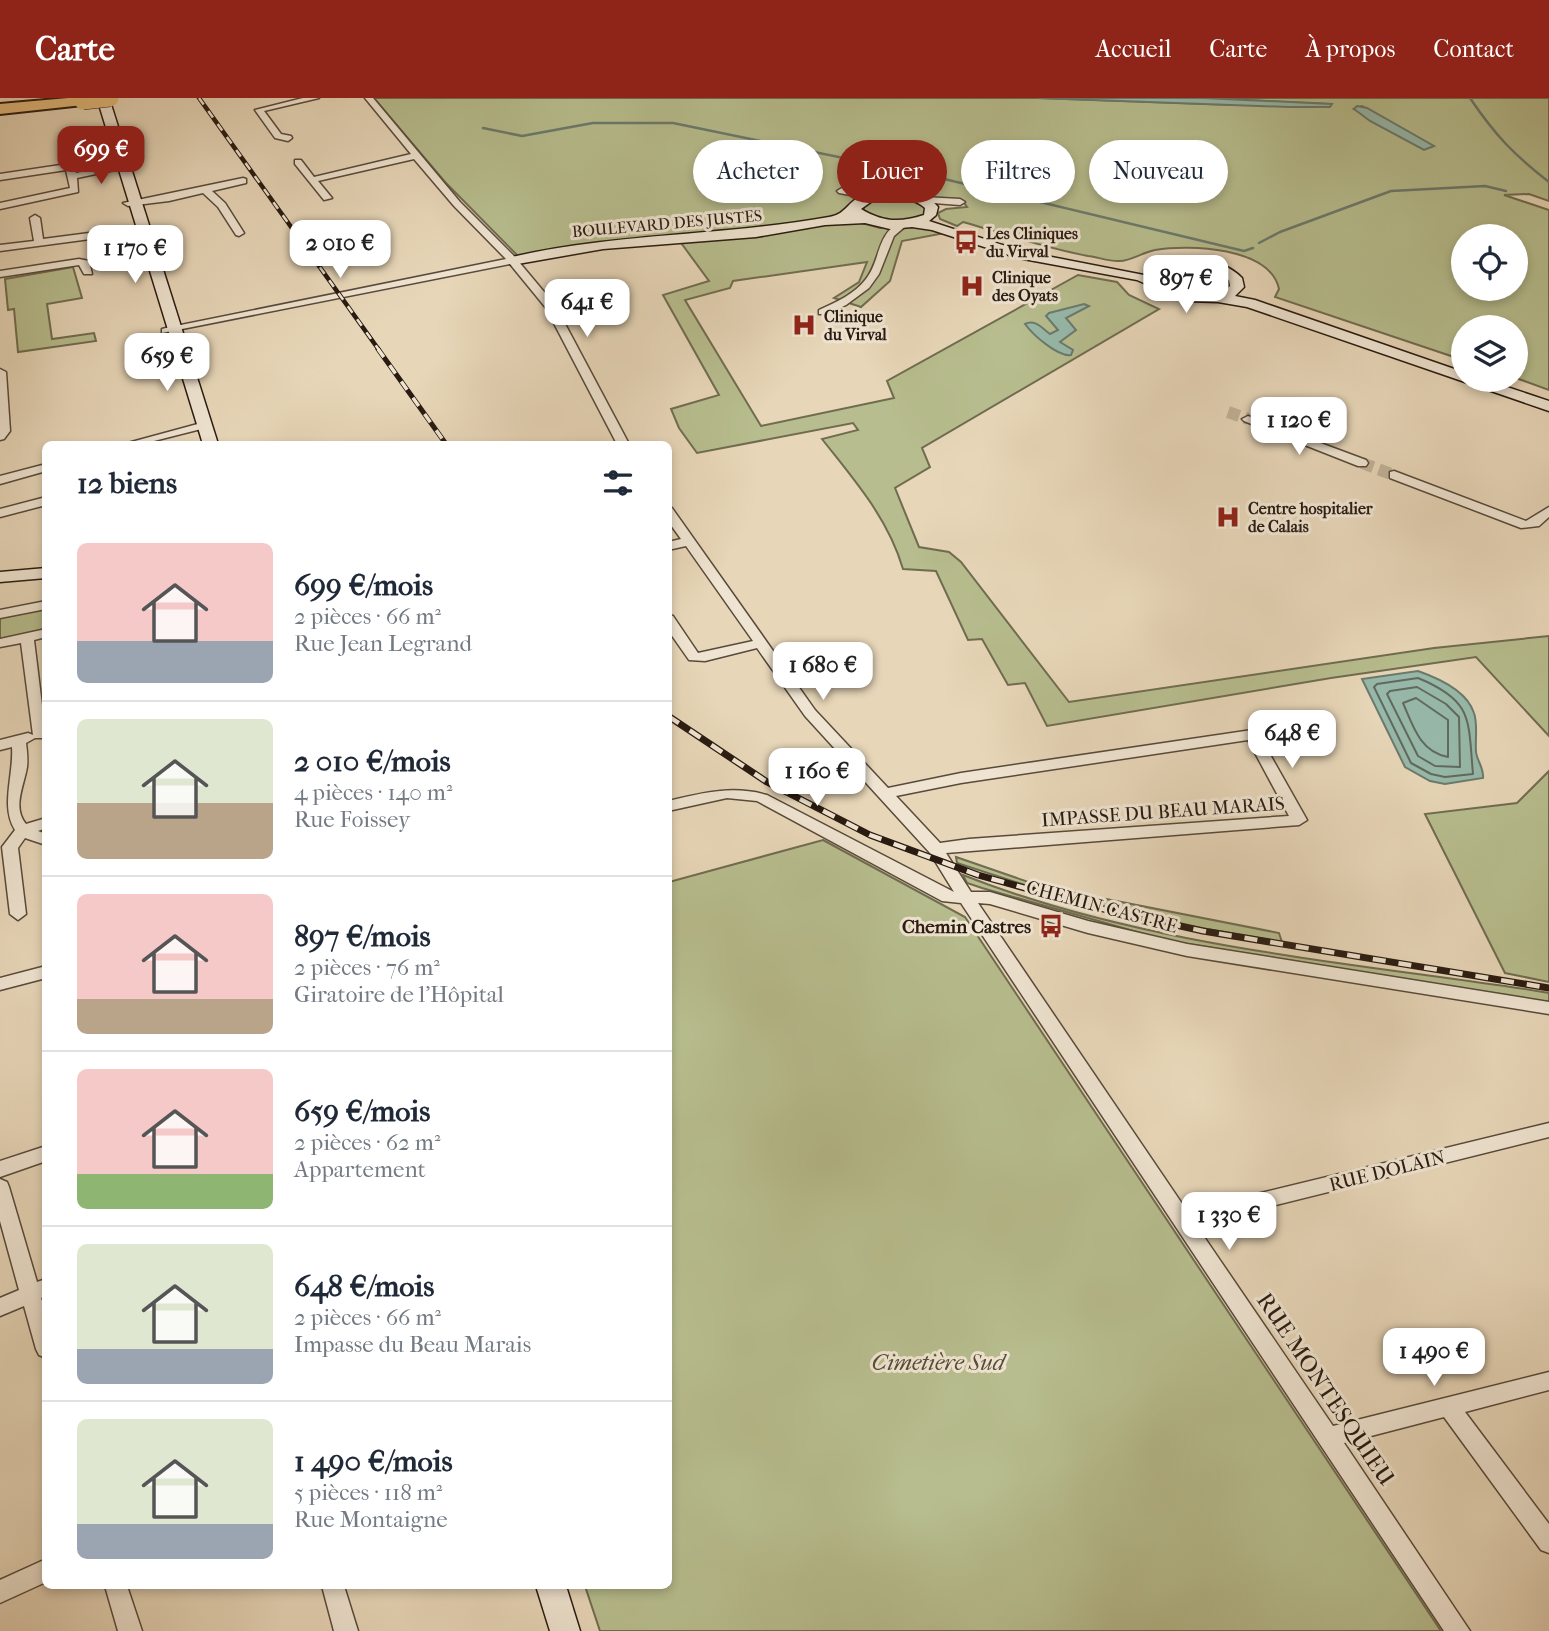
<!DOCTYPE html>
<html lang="fr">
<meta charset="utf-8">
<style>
body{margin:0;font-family:"IM FELL French Canon",serif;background:#f2f2f3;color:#1f2937;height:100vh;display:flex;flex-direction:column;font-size:26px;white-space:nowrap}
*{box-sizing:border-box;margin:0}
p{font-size:23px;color:#747a83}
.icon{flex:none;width:38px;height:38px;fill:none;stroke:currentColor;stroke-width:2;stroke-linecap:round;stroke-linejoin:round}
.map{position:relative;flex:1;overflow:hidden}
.side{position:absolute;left:42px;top:343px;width:630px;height:1148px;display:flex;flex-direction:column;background:#fff;border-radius:10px;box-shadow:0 4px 10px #0003}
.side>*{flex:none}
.top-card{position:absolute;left:693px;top:42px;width:665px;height:63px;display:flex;gap:14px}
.buttons{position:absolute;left:1451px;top:126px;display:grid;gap:14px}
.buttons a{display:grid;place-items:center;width:77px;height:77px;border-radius:50%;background:#fff;box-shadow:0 4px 10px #0003;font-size:35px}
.price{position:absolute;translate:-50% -60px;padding:0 16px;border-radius:14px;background:#fff;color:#222;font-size:23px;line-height:46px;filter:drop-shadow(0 2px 4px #0008)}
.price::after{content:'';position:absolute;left:50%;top:42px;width:21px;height:16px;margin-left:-10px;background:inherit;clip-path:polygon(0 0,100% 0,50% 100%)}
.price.selected{background:#8f2418;color:#fff}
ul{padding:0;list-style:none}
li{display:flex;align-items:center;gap:21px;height:175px;padding:0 35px}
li+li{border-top:2px solid #e0e1e3}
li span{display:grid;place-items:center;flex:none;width:196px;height:140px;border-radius:10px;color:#555}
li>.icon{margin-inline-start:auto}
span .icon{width:84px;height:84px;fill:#fffc;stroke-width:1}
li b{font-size:30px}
h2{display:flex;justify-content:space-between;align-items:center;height:84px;padding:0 35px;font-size:30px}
.pill{padding:0 24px;border-radius:32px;background:#fff;box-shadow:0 4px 10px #0003;font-size:24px;line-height:63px}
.pill.selected{background:#8f2418;color:#fff}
header{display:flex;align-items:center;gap:42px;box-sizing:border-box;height:98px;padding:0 35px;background:#8f2418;color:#fff}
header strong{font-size:33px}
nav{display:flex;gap:38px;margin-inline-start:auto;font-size:24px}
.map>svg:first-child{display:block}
.green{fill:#b7bd8e;stroke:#706c50;stroke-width:2;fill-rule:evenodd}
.water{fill:#97b9aa;stroke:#6b7a6d;stroke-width:2}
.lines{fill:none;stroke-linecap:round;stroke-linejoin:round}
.shore{stroke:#606a5e;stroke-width:2}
.stream{stroke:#6b7a6d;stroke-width:2.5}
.street-tunnel{stroke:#c1b197;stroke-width:12;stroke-dasharray:12 6;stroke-linecap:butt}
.street-casing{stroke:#584a3b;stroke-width:3}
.secondary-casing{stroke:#291b11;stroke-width:3}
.highway-casing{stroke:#291b11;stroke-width:4}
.street{fill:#efe4d1;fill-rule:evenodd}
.secondary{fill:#efe4d1;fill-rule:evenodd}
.highway{fill:#e4bb7c;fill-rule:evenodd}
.rail-far2-casing{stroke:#291b11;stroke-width:4.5}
.rail-far1-casing{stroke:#291b11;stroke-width:5}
.rail-casing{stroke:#291b11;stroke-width:7}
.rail-far2{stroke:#efe4d1;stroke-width:2.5;stroke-dasharray:8;stroke-linecap:butt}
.rail-far1{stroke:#efe4d1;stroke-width:3.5;stroke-dasharray:10;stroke-linecap:butt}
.rail{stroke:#efe4d1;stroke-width:4.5;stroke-dasharray:13;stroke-linecap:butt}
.highway-bridge-casing{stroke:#291b11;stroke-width:18;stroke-linecap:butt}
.highway-bridge{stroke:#e4bb7c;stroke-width:17}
.labels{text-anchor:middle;stroke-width:6;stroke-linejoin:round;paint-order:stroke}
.far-street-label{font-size:16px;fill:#291b11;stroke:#efe4d1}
.far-poi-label{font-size:16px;font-weight:bold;fill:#291b11;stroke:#efe4d1;text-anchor:start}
.street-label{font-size:19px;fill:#291b11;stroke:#efe4d1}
.poi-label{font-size:19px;font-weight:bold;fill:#291b11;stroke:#efe4d1;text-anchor:end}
.near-park-label{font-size:23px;font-style:italic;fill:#544c36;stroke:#efe4d1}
.near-street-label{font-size:23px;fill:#291b11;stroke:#efe4d1}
</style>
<header>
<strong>Carte</strong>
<nav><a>Accueil</a><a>Carte</a><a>À propos</a><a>Contact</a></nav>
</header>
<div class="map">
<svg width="1549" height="1533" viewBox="0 0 1549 1533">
<rect width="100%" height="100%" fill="#e7d6b8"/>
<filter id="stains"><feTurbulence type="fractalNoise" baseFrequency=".00286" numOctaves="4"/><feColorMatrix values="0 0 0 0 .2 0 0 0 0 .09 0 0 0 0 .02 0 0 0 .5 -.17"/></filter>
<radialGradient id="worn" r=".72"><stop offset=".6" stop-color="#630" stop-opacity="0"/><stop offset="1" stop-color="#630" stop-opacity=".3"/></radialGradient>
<!-- green -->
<g class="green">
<path d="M374,0H1038L1235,7L1328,6L1203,0H1549V103L1529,96L1504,97L1549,112V292L1516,280V229H1463V262L1275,199L1279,191C1270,149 1189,146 1155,152C1144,154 1130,163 1120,163C1110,164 1098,159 1088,158C1045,150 1005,136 963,124L957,128L940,121L938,115L946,111L967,109L962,102C944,102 927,103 912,93L911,84L896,83L884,93L862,96L849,108L854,123L880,130L924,128L945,135L902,143L890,183L861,209L834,200L859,184L867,164L733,183L730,190L685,202L761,328L894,300L887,283L1078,177L1117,184L1129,197L1159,211L922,350L930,369L895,390L919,449L949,454L961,464L1069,604L1434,550L1549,538V638L1476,559L1331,580L1047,628L1025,585L1008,587L982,541L968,542L936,473L903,471C888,420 855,383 822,341L858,332L853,325L697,355L679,330L671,311L719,297L663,197L709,183L676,138L518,158L445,84ZM1362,8L1433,48L1424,51L1354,11ZM1463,138H1516V191H1463Z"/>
<path d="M896,98L908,100L925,108L926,115C908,129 881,123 864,113V108L875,101Z"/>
<path d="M1188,168L1221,175L1231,183L1230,190C1208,205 1186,194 1164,185L1163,177Z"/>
<polygon points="73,169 82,200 47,206 52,241 94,235 96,243 18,254 14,211 8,212 5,181"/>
<polygon points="45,511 45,532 0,542 0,520"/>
<polygon points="1549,673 1549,884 1505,875 1425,716 1517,705"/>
<polygon points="823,742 965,819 1441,1533 600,1533 585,1488 668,1488 669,784"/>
<polygon points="956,759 1040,788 1279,835 1282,844 1150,821 1074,803 957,765"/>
<path d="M963,777C1140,847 1337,863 1525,891L1549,895V904L1169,843L982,790L967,785Z"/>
</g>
<!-- water -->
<g class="water">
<polygon points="1038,0 1203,0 1332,6 1330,9 1289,9"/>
<polygon points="1357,8 1367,10 1434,48 1424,52 1370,23 1354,11"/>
<path d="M1084,206L1089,208L1066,220L1076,232L1060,244L1073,252L1071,257C1058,259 1033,237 1025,226C1035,221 1042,230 1050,236L1058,232L1046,218L1049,215Z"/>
<path d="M1418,573C1438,580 1467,593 1474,615C1478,626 1475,642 1476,654C1477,663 1484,670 1483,680L1445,686L1430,683L1405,669L1362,581Z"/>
</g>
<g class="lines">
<!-- shore -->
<g class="shore">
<path d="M1418,580C1474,603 1468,622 1473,676L1445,679L1431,676L1411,665L1374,589L1377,586Z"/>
<polygon points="1417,589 1446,606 1459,619 1460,669 1435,668 1418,658 1387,596 1390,593"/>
<path d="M1416,600L1448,622V659C1420,654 1413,628 1403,605Z"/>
</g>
<!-- stream -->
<g class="stream">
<path d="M1470,0C1495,37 1514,57 1549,84"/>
<polyline points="483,30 522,38 593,25 673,25 936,79 1244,153 1253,150"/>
<polyline points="1259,145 1280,134 1391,93 1485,88 1506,93"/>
</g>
<!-- street-tunnel -->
<g class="street-tunnel">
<polyline points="1228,314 1248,321"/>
<polyline points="1362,365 1394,377"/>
</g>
<!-- street casing -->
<g class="street-casing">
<g id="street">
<polygon points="303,0 319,0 264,13 281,36 291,38 292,40 288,43 275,40 255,12"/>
<polygon points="365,0 373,0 460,104 514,158 555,207 629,346 617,346 546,210 510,166 162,235 162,231 166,230 506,161 454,108 414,61 318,83 332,100 324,102 295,66 295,62 301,62 314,79 411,56"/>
<polygon points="67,66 74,69 76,75 124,66 129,69 77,80 78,94 0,111 0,105 70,90 66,72 0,82 0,76"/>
<polygon points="243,80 246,81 246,85 212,93 225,105 244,135 239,138 236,137 218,109 203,95 169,103 128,108 123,105"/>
<polygon points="897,82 905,84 888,98 882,98 882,94"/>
<polygon points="842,90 878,98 873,101 839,95 837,93"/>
<polygon points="923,99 960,101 965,104 960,107 920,104 920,100"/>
<polygon points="35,117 40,120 43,141 143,128 148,131 143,134 0,153 0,147 34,143 30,120"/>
<path d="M900,124L908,126L894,138L879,176L869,190L846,207L827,216H819V212C836,204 855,196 866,181C881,162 876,137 900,124Z"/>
<polygon points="79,161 89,163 92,176 84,176 79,167 0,179 0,173"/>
<polygon points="0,271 6,274 10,333 4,341 0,342"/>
<polygon points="1248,318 1366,362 1368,365 1366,368 1358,368 1244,323 1242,321"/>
<polygon points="205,324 209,325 209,329 142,346 124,346"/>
<polygon points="46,366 46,373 0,386 0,378"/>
<polygon points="1394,373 1526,423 1549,409 1549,419 1539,428 1521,430 1390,380 1390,374"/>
<polygon points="46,399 46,407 0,419 0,411"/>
<path d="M668,409L672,410L815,612L888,690L961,675L1252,632L1259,637L1307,722L1299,727L946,755L971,794H990L1088,823L1187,846L1549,904V916L1187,858L1088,835L990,806L978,805L1187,1113L1549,1025V1039L1196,1127L1333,1328L1549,1274V1292L1465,1314L1549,1426V1455L1541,1452L1444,1319L1344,1345L1470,1533H1444L961,805L942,803L757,703L727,700L668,713V703C703,695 732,687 767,697L954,794L930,755L805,618L757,550L705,563L689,562L668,532V517L673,518L698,555L753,543L686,448L668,452V444L681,441L668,423ZM1248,642L1289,718L969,741L940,745L896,698L961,685Z"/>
<polygon points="46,503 46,511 0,520 0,512"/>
<path d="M46,531V539L34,542L46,640H35L26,645C27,653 28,661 27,669C24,688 12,709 26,726L46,720V730L38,733L46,736V747L25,740L18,750L26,816L18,822L10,816L2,749L15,732C0,708 14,677 12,649L0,652V642L28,635L33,637L21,545L0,549V541Z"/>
<polygon points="46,868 46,880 0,892 0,880"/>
<polygon points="46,1048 46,1063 0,1079 0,1063"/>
<polygon points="0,1081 7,1084 9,1089 37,1184 46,1181 46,1198 41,1200 46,1214 46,1260 39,1257 36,1251 24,1208 0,1218 0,1200 19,1192 0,1123"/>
<polygon points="46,1461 46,1484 0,1505 0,1482"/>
<polygon points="105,1488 127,1488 142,1533 118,1533"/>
<polygon points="322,1488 344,1488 358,1533 334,1533"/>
</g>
</g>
<!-- secondary casing -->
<g class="secondary-casing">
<g id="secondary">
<polygon points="97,0 109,0 218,346 203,346"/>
<path d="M879,92C900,90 924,92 938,109L936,117L929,123L1021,153L1149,178C1171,153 1220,157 1242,180L1244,189L1235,198L1255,202L1463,274V282H1486L1549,303V313L1247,209L1218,204L1185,203L1137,182L1018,160L932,132L912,129L890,131L865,125L825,127L756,139L603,151L512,167L505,163L512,159C616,135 724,138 829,119C844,117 847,106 859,99C865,95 873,94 879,92ZM889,99C903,99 915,101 925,110L924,117C899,125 883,124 861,111L875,101ZM1183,169L1205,171L1229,182L1230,188C1212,205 1183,193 1164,185L1163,179Z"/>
<polygon points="46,470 46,480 0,484 0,474"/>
<polygon points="536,1488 566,1488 580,1533 550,1533"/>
</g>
</g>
<!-- highway casing -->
<g class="highway-casing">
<polygon id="highway" points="68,0 88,0 90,3 83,7 0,16 0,6"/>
</g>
<!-- street -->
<use href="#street" class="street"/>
<!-- secondary -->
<use href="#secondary" class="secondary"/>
<!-- highway -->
<use href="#highway" class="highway"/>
<!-- rail-far2 casing -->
<g class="rail-far2-casing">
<polyline id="rail-far2" points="199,0 379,252"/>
</g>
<!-- rail-far1 casing -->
<g class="rail-far1-casing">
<polyline id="rail-far1" points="378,251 446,346"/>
</g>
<!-- rail casing -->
<g class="rail-casing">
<polyline id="rail" points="668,618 767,684 870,737 978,777 1090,808 1203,833 1549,890"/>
</g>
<!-- rail-far2 -->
<use href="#rail-far2" class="rail-far2"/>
<!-- rail-far1 -->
<use href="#rail-far1" class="rail-far1"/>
<!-- rail -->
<use href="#rail" class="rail"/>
<!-- highway-bridge casing -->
<g class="highway-bridge-casing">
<polyline id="highway-bridge" points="83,3 110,0"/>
</g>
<!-- highway-bridge -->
<use href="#highway-bridge" class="highway-bridge"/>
</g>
<!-- icons -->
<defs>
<g id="bus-bare" transform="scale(1.89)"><path d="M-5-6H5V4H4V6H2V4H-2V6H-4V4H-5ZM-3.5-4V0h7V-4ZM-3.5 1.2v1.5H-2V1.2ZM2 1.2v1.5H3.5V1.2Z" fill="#8f2418" stroke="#efe4d1" stroke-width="2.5" paint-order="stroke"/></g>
<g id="hospital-bare" transform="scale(1.89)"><path d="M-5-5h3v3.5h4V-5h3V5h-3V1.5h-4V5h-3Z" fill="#8f2418" stroke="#efe4d1" stroke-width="2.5" paint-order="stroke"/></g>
</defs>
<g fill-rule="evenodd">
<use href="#bus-bare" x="966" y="144"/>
<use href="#hospital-bare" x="972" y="188"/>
<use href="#hospital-bare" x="804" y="227"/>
<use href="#hospital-bare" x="1228" y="419"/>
<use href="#bus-bare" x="1051" y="828"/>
</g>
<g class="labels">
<!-- far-street labels -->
<g class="far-street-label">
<text transform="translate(667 125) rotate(-5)" y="6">BOULEVARD DES JUSTES</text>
</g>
<!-- far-poi labels -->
<g class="far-poi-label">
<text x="986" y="141">Les Cliniques<tspan x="986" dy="18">du Virval</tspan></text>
<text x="992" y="185">Clinique<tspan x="992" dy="18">des Oyats</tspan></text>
<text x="824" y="224">Clinique<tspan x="824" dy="18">du Virval</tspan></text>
<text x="1248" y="416">Centre hospitalier<tspan x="1248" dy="18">de Calais</tspan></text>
</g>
<!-- street labels -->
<g class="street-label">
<text transform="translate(1163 713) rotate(-4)" y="7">IMPASSE DU BEAU MARAIS</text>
<text transform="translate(1102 808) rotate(15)" y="7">CHEMIN CASTRE</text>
<text transform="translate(1387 1072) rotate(-14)" y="7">RUE DOLAIN</text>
</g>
<!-- poi labels -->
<g class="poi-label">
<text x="1031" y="835">Chemin Castres</text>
</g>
<!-- near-park labels -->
<g class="near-park-label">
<text x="938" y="1272">Cimetière Sud</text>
</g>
<!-- near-street labels -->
<g class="near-street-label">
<text transform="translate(1326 1291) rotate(56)" y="8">RUE MONTESQUIEU</text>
</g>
</g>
<rect width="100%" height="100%" filter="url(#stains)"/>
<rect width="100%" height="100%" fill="url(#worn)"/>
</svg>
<div class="buttons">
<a><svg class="icon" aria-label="locate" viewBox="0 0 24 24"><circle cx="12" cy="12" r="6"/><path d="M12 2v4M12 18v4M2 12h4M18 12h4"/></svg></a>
<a><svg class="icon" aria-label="layers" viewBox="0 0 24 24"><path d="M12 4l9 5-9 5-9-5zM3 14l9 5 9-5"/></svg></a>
</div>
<b class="price selected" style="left:101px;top:88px">699 €</b>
<b class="price" style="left:340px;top:182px">2 010 €</b>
<b class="price" style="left:135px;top:187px">1 170 €</b>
<b class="price" style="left:1186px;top:217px">897 €</b>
<b class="price" style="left:587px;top:241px">641 €</b>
<b class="price" style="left:167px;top:295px">659 €</b>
<b class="price" style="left:1299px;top:359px">1 120 €</b>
<b class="price" style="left:823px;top:604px">1 680 €</b>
<b class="price" style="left:1292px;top:672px">648 €</b>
<b class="price" style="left:817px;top:710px">1 160 €</b>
<b class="price" style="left:1229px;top:1154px">1 330 €</b>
<b class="price" style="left:1434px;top:1290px">1 490 €</b>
<div class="top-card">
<a class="pill">Acheter</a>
<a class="pill selected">Louer</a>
<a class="pill">Filtres</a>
<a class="pill">Nouveau</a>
</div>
<section class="side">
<h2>12 biens<svg class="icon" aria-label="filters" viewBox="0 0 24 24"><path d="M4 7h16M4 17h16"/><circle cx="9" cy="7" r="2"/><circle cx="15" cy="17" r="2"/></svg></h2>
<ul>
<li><span style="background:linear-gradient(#f6c9c9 70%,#9aa5b1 0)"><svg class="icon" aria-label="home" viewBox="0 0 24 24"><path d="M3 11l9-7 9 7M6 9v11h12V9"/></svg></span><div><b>699 €/mois</b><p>2 pièces · 66 m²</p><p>Rue Jean Legrand</p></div></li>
<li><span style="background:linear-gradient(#dfe7d0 60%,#b9a48a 0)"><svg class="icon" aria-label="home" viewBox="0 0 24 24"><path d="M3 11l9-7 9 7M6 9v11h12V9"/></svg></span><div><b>2 010 €/mois</b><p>4 pièces · 140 m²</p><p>Rue Foissey</p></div></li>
<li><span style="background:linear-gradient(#f6c9c9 75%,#b9a48a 0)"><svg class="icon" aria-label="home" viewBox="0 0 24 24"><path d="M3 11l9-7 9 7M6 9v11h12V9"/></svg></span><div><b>897 €/mois</b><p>2 pièces · 76 m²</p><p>Giratoire de l'Hôpital</p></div></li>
<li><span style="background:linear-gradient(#f6c9c9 75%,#8fb573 0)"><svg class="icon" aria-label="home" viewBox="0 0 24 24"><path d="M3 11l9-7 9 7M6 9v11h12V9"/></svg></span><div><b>659 €/mois</b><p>2 pièces · 62 m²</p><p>Appartement</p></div></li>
<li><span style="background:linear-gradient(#dfe7d0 75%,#9aa5b1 0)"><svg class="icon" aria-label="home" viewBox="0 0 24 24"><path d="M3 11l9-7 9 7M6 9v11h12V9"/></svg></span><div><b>648 €/mois</b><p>2 pièces · 66 m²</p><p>Impasse du Beau Marais</p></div></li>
<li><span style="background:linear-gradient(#dfe7d0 75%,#9aa5b1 0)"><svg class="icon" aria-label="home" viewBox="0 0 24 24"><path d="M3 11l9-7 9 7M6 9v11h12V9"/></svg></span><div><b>1 490 €/mois</b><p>5 pièces · 118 m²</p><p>Rue Montaigne</p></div></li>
</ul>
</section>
</div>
